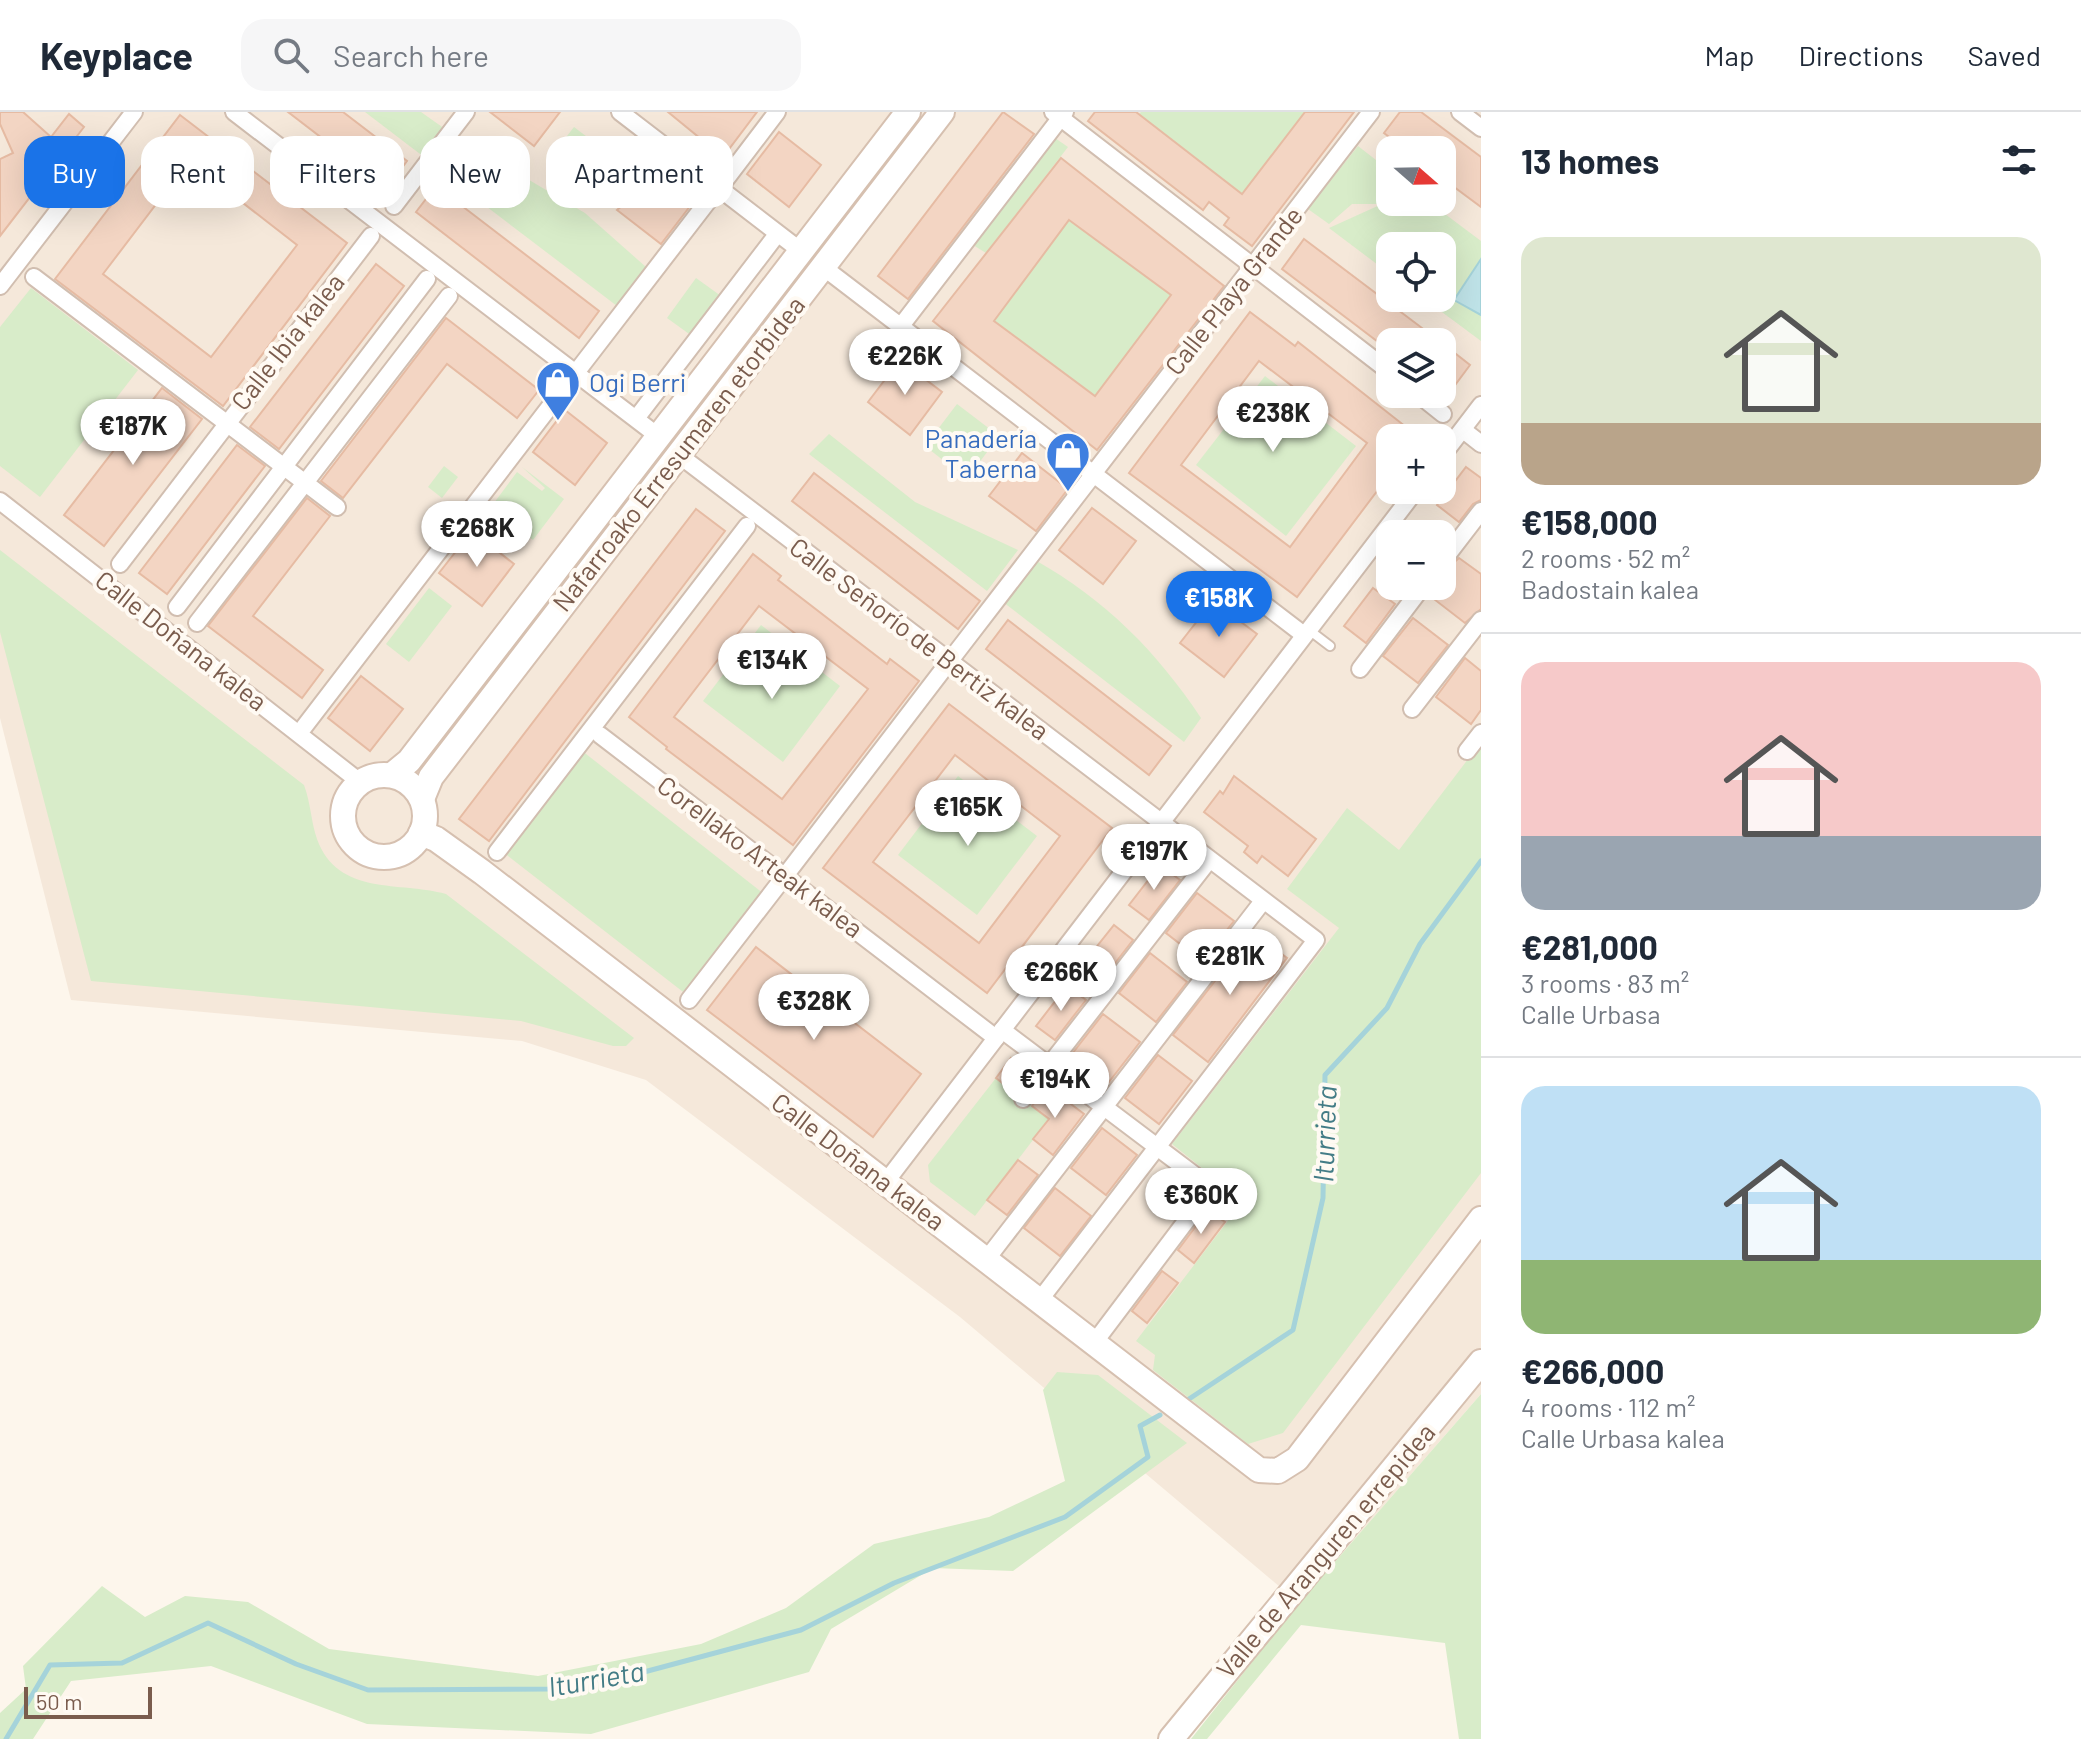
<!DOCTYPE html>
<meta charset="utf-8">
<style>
body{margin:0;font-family:Barlow,sans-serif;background:#f6f6f7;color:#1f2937;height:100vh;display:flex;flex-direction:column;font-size:30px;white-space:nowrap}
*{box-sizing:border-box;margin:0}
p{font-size:26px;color:#747a83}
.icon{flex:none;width:44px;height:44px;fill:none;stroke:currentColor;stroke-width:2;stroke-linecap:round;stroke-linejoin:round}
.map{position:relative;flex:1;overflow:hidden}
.details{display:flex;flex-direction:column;background:#fff;width:600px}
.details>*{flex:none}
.guide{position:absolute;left:24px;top:24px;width:760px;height:72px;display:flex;gap:16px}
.needle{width:52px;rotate:110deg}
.fabs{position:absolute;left:1376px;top:24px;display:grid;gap:16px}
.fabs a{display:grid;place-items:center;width:80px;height:80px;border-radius:16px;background:#fff;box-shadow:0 8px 32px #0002;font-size:40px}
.scale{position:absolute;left:24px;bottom:20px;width:128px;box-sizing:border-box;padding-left:8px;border:4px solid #7a5c4d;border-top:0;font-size:22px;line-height:28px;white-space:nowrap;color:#7a5c4d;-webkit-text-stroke:6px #fffaf3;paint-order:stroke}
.price{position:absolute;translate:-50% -68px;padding:0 18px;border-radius:28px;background:#fff;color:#222;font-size:26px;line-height:52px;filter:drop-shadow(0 2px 4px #0008)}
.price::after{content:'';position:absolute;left:50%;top:48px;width:24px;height:18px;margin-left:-12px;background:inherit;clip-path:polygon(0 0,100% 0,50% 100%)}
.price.on{background:#1a73e8;color:#fff}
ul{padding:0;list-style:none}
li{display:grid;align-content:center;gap:16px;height:424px;padding:0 40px}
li+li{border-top:2px solid #e0e1e3}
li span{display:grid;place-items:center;height:248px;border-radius:24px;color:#555}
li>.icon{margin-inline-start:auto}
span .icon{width:144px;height:144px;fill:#fffc;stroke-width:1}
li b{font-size:34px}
h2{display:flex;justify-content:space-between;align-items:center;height:96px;padding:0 40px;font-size:34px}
.chip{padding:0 28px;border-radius:24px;background:#fff;box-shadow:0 8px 32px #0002;font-size:28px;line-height:72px}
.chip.on{background:#1a73e8;color:#fff}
header{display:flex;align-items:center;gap:48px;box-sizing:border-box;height:112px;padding:0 40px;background:#fff;border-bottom:2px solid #e0e1e3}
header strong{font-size:38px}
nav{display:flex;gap:44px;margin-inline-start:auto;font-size:28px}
.search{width:560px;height:72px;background:#f6f6f7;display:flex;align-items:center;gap:20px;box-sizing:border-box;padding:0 28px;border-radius:24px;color:#747a83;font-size:30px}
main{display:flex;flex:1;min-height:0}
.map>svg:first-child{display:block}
.residential{fill:#f5e8da;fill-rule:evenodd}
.green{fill:#d8ecc9}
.water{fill:#bfe3e8;stroke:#a5d3da;stroke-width:2}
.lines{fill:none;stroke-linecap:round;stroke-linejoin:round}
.stream{stroke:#a5d3da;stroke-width:5}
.building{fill:#f3d5c3;stroke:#e6bba3;stroke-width:2;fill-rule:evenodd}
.lane-casing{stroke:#d1beb0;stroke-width:12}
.street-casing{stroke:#d1beb0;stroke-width:20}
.secondary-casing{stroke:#d6c0b0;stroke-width:28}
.lane{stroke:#fff;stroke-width:8}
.street{stroke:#fff;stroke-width:16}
.secondary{stroke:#fff;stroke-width:24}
.labels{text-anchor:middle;stroke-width:8;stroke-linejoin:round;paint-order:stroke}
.street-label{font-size:26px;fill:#7a5c4d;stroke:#fffaf3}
.shop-label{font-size:26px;fill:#366cbe;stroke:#fffaf3;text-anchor:start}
.water-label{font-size:28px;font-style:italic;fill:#437c86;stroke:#fffaf3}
</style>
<header>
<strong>Keyplace</strong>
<div class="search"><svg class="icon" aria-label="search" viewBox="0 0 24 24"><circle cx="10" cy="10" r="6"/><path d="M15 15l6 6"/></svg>Search here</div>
<nav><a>Map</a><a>Directions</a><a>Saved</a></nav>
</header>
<main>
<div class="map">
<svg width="1481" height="1627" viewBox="0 0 1481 1627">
<rect width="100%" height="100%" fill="#fdf6ec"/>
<!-- residential -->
<path class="residential" d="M0,0H1481V1282L1299,1491L960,1205L646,968L522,929L71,888L0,606ZM1390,38H1442V90H1390ZM1390,134H1442V186H1390ZM1390,230H1442V282H1390ZM1390,326H1442V378H1390ZM1390,422H1442V474H1390Z"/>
<!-- green -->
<g class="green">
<polygon points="365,0 421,0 445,17 424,45"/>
<polygon points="1141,0 1305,0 1238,88 1225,69 1139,2"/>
<polygon points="574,15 616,47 592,78 550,46"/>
<polygon points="458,26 585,101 646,155 617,194 436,56"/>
<polygon points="1055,26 1068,35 986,141 973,133"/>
<polygon points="1358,34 1390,59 1390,90 1429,90 1481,129 1481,229 1423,186 1442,186 1442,134 1390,134 1390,162 1329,116 1382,92 1352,92 1329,112 1308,97"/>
<polygon points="1069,108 1171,183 1095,284 994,209"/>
<polygon points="696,166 721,184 692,224 667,206"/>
<polygon points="31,176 138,258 40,385 0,354 0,215"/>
<polygon points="747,226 753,231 650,365 644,360"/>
<polygon points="1265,264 1356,334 1286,424 1196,353"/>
<polygon points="957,292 999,324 967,367 925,334"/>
<polygon points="829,322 915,390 1018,438 987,479 809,342"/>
<polygon points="444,354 458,365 442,386 428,375"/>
<polygon points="522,355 564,387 533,428 491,395 517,360 542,379 545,376"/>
<polygon points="634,374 640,378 525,528 519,523"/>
<path d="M0,438L304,673C311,692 311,710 317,727C338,785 401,769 446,782L634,926L626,934H613L521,909L91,869L0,520Z"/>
<path d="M1035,448C1106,488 1156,539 1201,606L1184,630L1003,490Z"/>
<polygon points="429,476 452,494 409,550 386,532"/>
<polygon points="761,513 840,574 783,650 703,589"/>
<polygon points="508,536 515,541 431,650 425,645"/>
<polygon points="1481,630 1481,1061 1283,1321 1248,1332 1153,1258 1155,1243 1136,1229 1243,1089 1172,1032 1339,816 1287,777 1347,696 1399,738"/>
<polygon points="581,638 764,782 687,883 503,740"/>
<polygon points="958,664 1037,724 977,803 898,743"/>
<polygon points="996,966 1049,1007 975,1104 930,1070 928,1053"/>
<polygon points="1057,1260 1098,1263 1187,1331 1013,1459 933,1456 831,1517 809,1560 591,1622 367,1612 211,1554 71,1569 33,1627 0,1627 0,1601 26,1577 23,1554 102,1474 145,1505 185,1484 248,1490 329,1537 538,1564 701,1532 786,1496 874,1432 989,1405 1065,1369 1043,1278"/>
<polygon points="1481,1282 1481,1627 1459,1627 1445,1531 1301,1513 1207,1627 1191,1627 1299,1491"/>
</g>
<!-- water -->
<polygon class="water" points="1481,147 1481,203 1454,188"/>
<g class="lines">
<!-- stream -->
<g class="stream">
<polyline points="1189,1287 1293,1218 1323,1086 1325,963 1387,896 1420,832 1481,749"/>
<polyline points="6,1627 50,1553 122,1551 208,1511 296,1552 368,1578 548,1577 644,1560 801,1518 894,1471 1065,1405 1148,1345 1140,1314 1160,1303"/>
</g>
</g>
<!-- building -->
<g class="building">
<polygon points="0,0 23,0 51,25 69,2 84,15 0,124 0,47 13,41 0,12"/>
<polygon points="288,0 343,0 407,49 387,76"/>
<polygon points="490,0 560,0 534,34"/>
<polygon points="668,0 757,0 723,45"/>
<polygon points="1003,0 1034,22 908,187 878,164"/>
<polygon points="1095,0 1136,0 1242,82 1305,0 1354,0 1252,134 1224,113 1229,106 1209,90 1203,98 1088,9"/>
<polygon points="1400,0 1421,0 1481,45 1481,95 1442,66 1442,38 1406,38 1384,21"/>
<path d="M180,3L347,131L223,294L55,167ZM189,49L297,133L211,245L103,162Z"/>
<polygon points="779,20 821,53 789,95 747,62"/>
<path d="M1061,46L1224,174L1097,338L933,209ZM1069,108L1171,183L1095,284L994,209Z"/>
<polygon points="648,54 694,89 661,132 617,98 630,87 631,76 646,71"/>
<polygon points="436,74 599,199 579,226 416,100"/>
<polygon points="1304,127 1422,216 1441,230 1390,230 1390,239 1282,157"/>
<polygon points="376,152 404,174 279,337 250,315"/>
<path d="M1250,200L1295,234L1298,230L1420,326H1390V362L1297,485L1129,361ZM1259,249L1367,331L1290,435L1181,353Z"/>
<polygon points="446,206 539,278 517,306 447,252 343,386 321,369"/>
<polygon points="1442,231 1470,253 1444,288 1442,287"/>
<polygon points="900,248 942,280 910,323 868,290"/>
<polygon points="162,276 202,307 104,434 64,403"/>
<polygon points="565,298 607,331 575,373 533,340"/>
<polygon points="237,333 265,354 167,482 139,461"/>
<polygon points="1022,341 1068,377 1036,419 989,384"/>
<polygon points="1466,355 1481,366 1481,388 1473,392 1459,410 1437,393"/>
<polygon points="814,361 980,489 958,517 792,389"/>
<polygon points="307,386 330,404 253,504 323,558 302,586 208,514"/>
<polygon points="1092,396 1136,429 1103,472 1059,438"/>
<polygon points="696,397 725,419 489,729 459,707"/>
<polygon points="472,419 514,452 482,494 439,461"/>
<path d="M753,442L781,464L778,468L887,552L890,547L919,569L793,733L666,637L667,635L629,605ZM759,494L868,577L782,687L674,605Z"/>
<polygon points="1459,446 1481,462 1481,497 1465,511 1430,484 1434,474 1442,474 1442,461"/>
<polygon points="1373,476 1395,492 1366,531 1344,514"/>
<polygon points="1213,489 1257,522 1224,565 1180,531"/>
<polygon points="1413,506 1448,533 1418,571 1383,544"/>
<polygon points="1008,508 1171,634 1149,663 986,537"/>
<polygon points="1465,546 1481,559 1481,598 1471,612 1436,585"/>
<polygon points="361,564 403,597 370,639 328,606"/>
<path d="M949,592L1112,716L987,881L823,756ZM955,643L1060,724L979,831L873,750Z"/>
<polygon points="1234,664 1316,727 1288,764 1262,744 1257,751 1244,740 1248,734 1204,700 1220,679 1223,682"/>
<polygon points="1160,753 1180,768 1149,808 1129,793"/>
<polygon points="1197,781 1234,809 1202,849 1166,821"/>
<polygon points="1114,813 1133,828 1102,868 1082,853"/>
<polygon points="1253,820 1287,846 1208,950 1173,923"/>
<polygon points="756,835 921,962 873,1025 707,898"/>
<polygon points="1150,841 1187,870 1156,910 1119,881"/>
<polygon points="1067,874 1086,888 1055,928 1036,914"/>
<polygon points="1103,902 1140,930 1109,970 1072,942"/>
<polygon points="1158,943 1192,969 1159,1012 1125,986"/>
<polygon points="1011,946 1030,960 1014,980 996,966"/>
<polygon points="1047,974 1084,1002 1053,1043 1033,1027 1049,1007 1032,994"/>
<polygon points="1102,1016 1137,1043 1106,1083 1071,1056"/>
<polygon points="1018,1048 1038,1063 1007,1103 987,1088"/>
<polygon points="1055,1076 1091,1104 1060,1144 1024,1116"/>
<polygon points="1208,1098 1225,1110 1194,1151 1178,1138"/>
<polygon points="1162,1159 1178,1171 1147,1211 1132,1199"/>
</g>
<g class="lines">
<!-- lane casing -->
<g class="lane-casing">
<polyline id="lane" points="1309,518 1330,534"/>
</g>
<!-- street casing -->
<g class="street-casing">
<g id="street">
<polyline points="234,0 658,324"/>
<polyline points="620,0 801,139"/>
<polyline points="1053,0 1390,260"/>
<polyline points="1460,0 1481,16"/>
<polyline points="723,71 777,0"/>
<polyline points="394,94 466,0"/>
<polyline points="823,155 1304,523"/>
<polyline points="34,165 337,395"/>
<polyline points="0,174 134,0"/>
<polyline points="904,210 1065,0"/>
<polyline points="578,258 715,80"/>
<polyline points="1418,282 1443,302"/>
<polyline points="638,304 775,125"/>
<polyline points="1467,321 1481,332"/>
<polyline points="679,343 1316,828 1039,1189"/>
<polyline points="1442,344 1481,293"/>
<polyline points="1096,358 1371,0"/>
<polyline points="0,389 360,670"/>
<polyline points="1442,450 1481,399"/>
<polyline points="120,452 371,124"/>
<polyline points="177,495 427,167"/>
<polyline points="197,511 449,184"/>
<polyline points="952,546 1089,368"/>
<polyline points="1360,557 1423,474"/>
<polyline points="1412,597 1481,508"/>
<polyline points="304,615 571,267"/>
<polyline points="600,623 996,926"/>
<polyline points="1467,639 1481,621"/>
<polyline points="497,740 747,414"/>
<polyline points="788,760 945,555"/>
<polyline points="689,888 781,769"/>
<polyline points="1002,918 1234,1093"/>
<polyline points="1023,987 1209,748"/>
<polyline points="885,1071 1416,378"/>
<polyline points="986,1148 1263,789"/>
<polyline points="1094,1231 1211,1076"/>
</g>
</g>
<!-- secondary casing -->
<g class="secondary-casing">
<g id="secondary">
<circle cx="384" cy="704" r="41"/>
<polyline points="392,663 409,649 908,0"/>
<polyline points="422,687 431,665 942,0"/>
<polyline points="421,721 436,727 482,760 1259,1358 1278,1359 1297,1347 1481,1107"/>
<polyline points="1171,1627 1481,1250"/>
</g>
</g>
<!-- lane -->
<use href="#lane" class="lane"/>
<!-- street -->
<use href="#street" class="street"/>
<!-- secondary -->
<use href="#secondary" class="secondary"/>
</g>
<!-- icons -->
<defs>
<g id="shop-pin" transform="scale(2.3)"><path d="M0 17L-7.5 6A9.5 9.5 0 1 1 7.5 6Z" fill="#3f7fe0" stroke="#fffaf3"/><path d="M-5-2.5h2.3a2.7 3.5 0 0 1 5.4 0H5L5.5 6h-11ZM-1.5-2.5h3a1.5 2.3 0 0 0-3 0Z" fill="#fff"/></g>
</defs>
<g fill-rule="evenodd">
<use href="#shop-pin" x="558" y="271"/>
<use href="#shop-pin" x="1068" y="342"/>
</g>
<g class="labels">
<!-- street labels -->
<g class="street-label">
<text transform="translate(1234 179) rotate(-52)" y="9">Calle Playa Grande</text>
<text transform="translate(288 230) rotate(-52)" y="9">Calle Ibia kalea</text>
<text transform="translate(679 342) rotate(-52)" y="9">Nafarroako Erresumaren etorbidea</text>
<text transform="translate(919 527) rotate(37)" y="9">Calle Señorío de Bertiz kalea</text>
<text transform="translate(181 529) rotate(38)" y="9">Calle Doñana kalea</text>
<text transform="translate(760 745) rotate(37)" y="9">Corellako Arteak kalea</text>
<text transform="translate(858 1050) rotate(37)" y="9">Calle Doñana kalea</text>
<text transform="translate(1326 1439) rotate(-50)" y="9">Valle de Aranguren errepidea</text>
</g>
<!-- shop labels -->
<g class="shop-label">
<text x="589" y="280">Ogi Berri</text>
<text x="1037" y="336" text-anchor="end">Panadería<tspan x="1037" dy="30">Taberna</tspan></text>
</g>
<!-- water labels -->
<g class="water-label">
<text transform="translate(1325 1022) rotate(-88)" y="10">Iturrieta</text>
<text transform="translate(596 1567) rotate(-10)" y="10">Iturrieta</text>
</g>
</g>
</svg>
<div class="fabs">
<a><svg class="needle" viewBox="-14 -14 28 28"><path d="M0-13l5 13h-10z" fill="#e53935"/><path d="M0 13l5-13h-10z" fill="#747a83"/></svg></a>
<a><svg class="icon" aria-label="locate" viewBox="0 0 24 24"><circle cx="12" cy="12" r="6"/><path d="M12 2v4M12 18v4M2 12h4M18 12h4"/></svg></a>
<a><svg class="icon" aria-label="layers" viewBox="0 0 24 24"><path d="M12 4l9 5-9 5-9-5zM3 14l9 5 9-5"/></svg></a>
<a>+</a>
<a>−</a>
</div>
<div class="scale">50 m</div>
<b class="price" style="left:905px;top:285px">€226K</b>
<b class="price" style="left:1273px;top:342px">€238K</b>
<b class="price" style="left:133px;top:355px">€187K</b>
<b class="price" style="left:477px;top:457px">€268K</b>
<b class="price on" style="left:1219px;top:527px">€158K</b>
<b class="price" style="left:772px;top:589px">€134K</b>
<b class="price" style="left:968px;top:736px">€165K</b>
<b class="price" style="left:1154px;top:780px">€197K</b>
<b class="price" style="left:1230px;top:885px">€281K</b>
<b class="price" style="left:1061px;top:901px">€266K</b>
<b class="price" style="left:814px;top:930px">€328K</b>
<b class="price" style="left:1055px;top:1008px">€194K</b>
<b class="price" style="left:1201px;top:1124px">€360K</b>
<div class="guide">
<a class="chip on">Buy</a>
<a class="chip">Rent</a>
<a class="chip">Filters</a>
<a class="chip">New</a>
<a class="chip">Apartment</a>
</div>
</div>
<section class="details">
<h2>13 homes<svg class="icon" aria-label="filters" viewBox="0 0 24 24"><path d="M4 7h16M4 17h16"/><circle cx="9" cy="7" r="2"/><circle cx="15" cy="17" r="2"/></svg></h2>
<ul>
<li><span style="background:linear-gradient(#dfe7d0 75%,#b9a48a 0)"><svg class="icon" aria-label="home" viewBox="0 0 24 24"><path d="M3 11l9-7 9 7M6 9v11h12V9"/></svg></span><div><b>€158,000</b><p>2 rooms · 52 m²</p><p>Badostain kalea</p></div></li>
<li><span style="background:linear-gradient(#f6c9c9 70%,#9aa5b1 0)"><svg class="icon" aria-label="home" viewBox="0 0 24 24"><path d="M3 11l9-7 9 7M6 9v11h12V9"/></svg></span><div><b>€281,000</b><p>3 rooms · 83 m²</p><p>Calle Urbasa</p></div></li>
<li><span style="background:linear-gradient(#bfe0f5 70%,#8fb573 0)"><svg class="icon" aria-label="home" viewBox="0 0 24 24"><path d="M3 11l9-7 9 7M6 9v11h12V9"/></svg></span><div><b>€266,000</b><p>4 rooms · 112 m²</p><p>Calle Urbasa kalea</p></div></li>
</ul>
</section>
</main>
